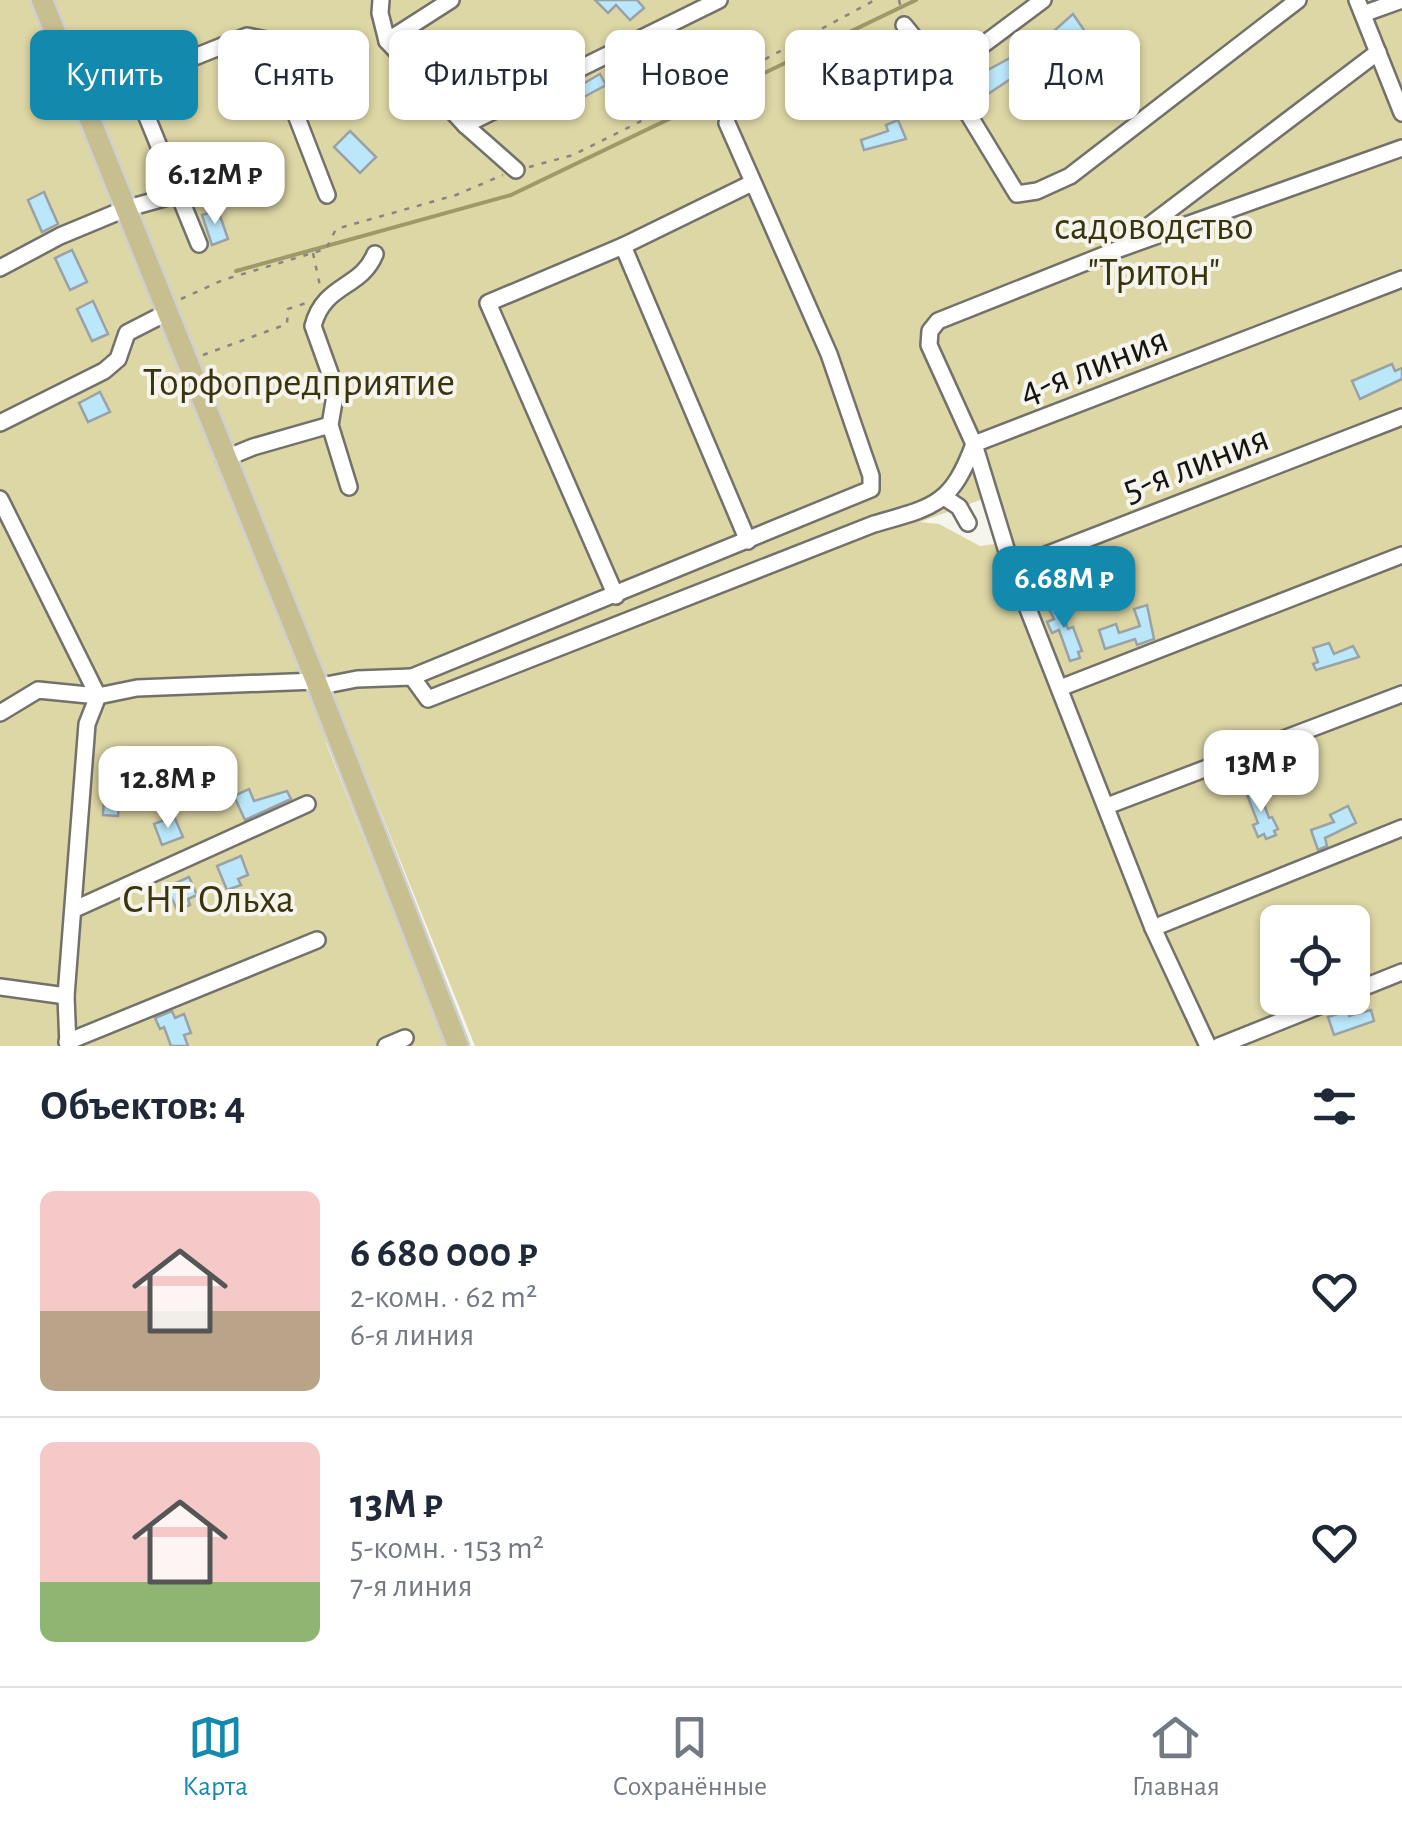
<!DOCTYPE html>
<html lang="ru">
<meta charset="utf-8">
<style>
body{margin:0;font-family:"Alegreya Sans",sans-serif;background:#f2f2f3;color:#1f2937;height:100vh;display:flex;flex-direction:column;font-size:38px;white-space:nowrap}
*{box-sizing:border-box;margin:0}
p{font-size:32px;color:#747a83}
.icon{flex:none;width:55px;height:55px;fill:none;stroke:currentColor;stroke-width:2;stroke-linecap:round;stroke-linejoin:round}
.map{position:relative;height:1046px;overflow:hidden}
.sheet{display:flex;flex-direction:column;background:#fff;flex:1}
.sheet>*{flex:none}
.banner{position:absolute;left:30px;top:30px;width:1342px;height:90px;display:flex;gap:20px}
.controls{position:absolute;left:1260px;top:905px;display:grid;gap:20px}
.controls a{display:grid;place-items:center;width:110px;height:110px;border-radius:15px;background:#fff;box-shadow:0 2px 8px #0004;font-size:50px}
.price{position:absolute;translate:-50% -85px;padding:0 22px;border-radius:20px;background:#fff;color:#222;font-size:32px;line-height:65px;filter:drop-shadow(0 2px 5px #0008)}
.price::after{content:'';position:absolute;left:50%;top:60px;width:30px;height:22px;margin-left:-15px;background:inherit;clip-path:polygon(0 0,100% 0,50% 100%)}
.price.selected{background:#1389ad;color:#fff}
ul{padding:0;list-style:none}
li{display:flex;align-items:center;gap:30px;height:250px;padding:0 40px}
li+li{border-top:2px solid #e0e1e3}
li span{display:grid;place-items:center;flex:none;width:280px;height:200px;border-radius:15px;color:#555}
li>.icon{margin-inline-start:auto}
span .icon{width:120px;height:120px;fill:#fffc;stroke-width:1}
li b{font-size:42px}
h2{display:flex;justify-content:space-between;align-items:center;height:120px;padding:0 40px;font-size:42px}
.tag{padding:0 35px;border-radius:15px;background:#fff;box-shadow:0 2px 8px #0004;font-size:35px;line-height:90px}
.tag.selected{background:#1389ad;color:#fff}
.tabs{display:flex;justify-content:space-around;align-items:center;height:140px;border-top:2px solid #e0e1e3;background:#fff;font-size:28px;color:#747a83}
.tabs a{display:grid;justify-items:center;gap:5px}
.tabs .selected{color:#1389ad}
.map>svg:first-child{display:block}
.green{fill:#ddd6a5;fill-rule:evenodd}
.lines{fill:none;stroke-linecap:round;stroke-linejoin:round}
.stream{stroke:#9f9869;stroke-width:4}
.building{fill:#bbe7fa;stroke:#9aa2a6;stroke-width:2.5}
.minor-casing{stroke:#72716a;stroke-width:20}
.major-casing{stroke:#d0d0d0;stroke-width:25}
.path{stroke:#878681;stroke-width:2.5;stroke-dasharray:5 8;stroke-linecap:butt}
.minor{stroke:#fff;stroke-width:15}
.major{stroke:#c7bf90;stroke-width:20}
.labels{text-anchor:middle;stroke-width:8;stroke-linejoin:round;paint-order:stroke}
.park-label{font-size:40px;fill:#3a340c;stroke:#f6f5ed}
.street-label{font-size:40px;fill:#151512;stroke:#f6f5ed}
</style>
<div class="map">
<svg width="1402" height="1046" viewBox="0 0 1402 1046">
<rect width="100%" height="100%" fill="#f6f5ed"/>
<!-- green -->
<path class="green" d="M0,0H1402V1046H475L350,736L326,743L446,1046H0ZM983,499L995,544L980,546L939,524L920,522ZM1278,922H1352V998H1278Z"/>
<g class="lines">
<!-- stream -->
<polyline class="stream" points="236,271 511,195 916,0"/>
</g>
<!-- building -->
<g class="building">
<polygon points="595,0 637,0 644,8 630,20 616,5 608,13"/>
<polygon points="1073,14 1084,30 985,96 973,78 1045,39"/>
<polygon points="600,74 606,85 584,97 574,107 564,95"/>
<polygon points="898,120 906,139 864,150 861,140 888,131 886,125"/>
<polygon points="350,131 376,157 360,173 334,147"/>
<polygon points="44,192 58,224 42,232 28,200"/>
<polygon points="218,210 228,239 212,245 202,215"/>
<polygon points="72,250 87,282 70,290 55,258"/>
<polygon points="93,301 108,334 92,341 77,309"/>
<polygon points="1392,364 1395,371 1402,368 1402,379 1360,399 1352,381"/>
<polygon points="100,392 110,412 88,422 79,403"/>
<polygon points="1060,599 1064,608 1060,610 1068,629 1073,627 1082,651 1078,652 1080,658 1070,661 1059,630 1052,633 1047,622 1054,619 1047,605"/>
<polygon points="1147,605 1154,639 1137,645 1135,639 1105,649 1099,630 1116,624 1119,633 1140,626 1134,609"/>
<polygon points="1329,643 1334,654 1353,646 1359,657 1316,670 1313,664 1318,662 1313,648"/>
<polygon points="111,770 122,771 118,816 103,815 104,800 108,800"/>
<polygon points="1258,788 1269,818 1272,817 1278,829 1274,831 1276,835 1266,839 1264,834 1258,837 1253,825 1258,823 1246,792"/>
<polygon points="249,789 254,801 287,791 291,799 245,820 234,796"/>
<polygon points="1348,806 1356,823 1325,838 1327,846 1318,850 1311,830 1334,822 1330,815"/>
<polygon points="174,816 183,837 162,845 154,824"/>
<polygon points="241,856 248,875 238,879 241,885 227,890 217,866"/>
<polygon points="189,877 197,895 188,899 190,905 177,910 167,887"/>
<polygon points="1371,1010 1374,1021 1334,1035 1328,1017 1347,1011 1349,1016"/>
<polygon points="172,1011 175,1018 184,1014 191,1033 184,1035 188,1046 171,1046 164,1027 160,1029 155,1018"/>
</g>
<g class="lines">
<!-- minor casing -->
<g class="minor-casing">
<g id="minor">
<polyline points="381,0 380,13 387,41 465,125 516,170"/>
<polyline points="1357,0 1402,113"/>
<polyline points="1363,14 1402,0"/>
<polyline points="904,25 944,74 1017,194 1037,191 1070,176 1298,0"/>
<polyline points="387,41 451,0"/>
<polyline points="944,74 1043,0"/>
<polyline points="465,125 719,0"/>
<polyline points="1130,240 1378,52"/>
<polyline points="199,244 138,95 142,84 162,70 247,36 267,40 327,195"/>
<polyline points="623,246 748,541"/>
<polyline points="0,268 60,236 125,209 228,180"/>
<polyline points="0,423 104,371 118,359 127,333 166,313"/>
<polyline points="224,459 253,447 330,425"/>
<path d="M349,487L330,425L336,390L313,326C324,283 361,289 375,254"/>
<polyline points="944,497 959,507 968,523"/>
<polyline points="0,499 98,696 38,690 0,713"/>
<polyline points="1012,568 1402,417"/>
<polyline points="616,596 488,303 623,246 752,183"/>
<polyline points="412,677 871,489 871,476 829,354 727,123"/>
<path d="M316,687L357,679L412,677L428,699L874,524C933,507 951,506 974,444L1402,279"/>
<polyline points="1060,688 1402,555"/>
<polyline points="1107,806 1402,694"/>
<polyline points="75,909 307,804"/>
<polyline points="1153,928 1402,828"/>
<polyline points="0,987 66,996"/>
<polyline points="1352,992 1402,972"/>
<polyline points="67,1042 317,940"/>
<polyline points="68,1046 66,996 87,724 98,696 137,688 316,681"/>
<polyline points="386,1046 405,1038"/>
<polyline points="1208,1046 1153,928 1012,568 974,444 929,345 930,331 938,321 1119,249 1402,148"/>
<polyline points="1219,1046 1339,998"/>
</g>
</g>
<!-- major casing -->
<g class="major-casing">
<polyline id="major" points="42,0 316,681 458,1046"/>
</g>
<!-- path -->
<g class="path">
<polyline points="899,0 902,13"/>
<polyline points="529,167 573,155 758,63 875,0"/>
<polyline points="313,253 320,286"/>
<polyline points="181,299 223,280 326,249 336,229 456,195 503,175"/>
<polyline points="203,355 287,324 288,309 309,302"/>
</g>
<!-- minor -->
<use href="#minor" class="minor"/>
<!-- major -->
<use href="#major" class="major"/>
</g>
<g class="labels">
<!-- park labels -->
<g class="park-label">
<text x="1154" y="239">садоводство<tspan x="1154" dy="46">"Тритон"</tspan></text>
<text x="299" y="395">Торфопредприятие</text>
<text x="208" y="912">СНТ Ольха</text>
</g>
<!-- street labels -->
<g class="street-label">
<text transform="translate(1093 364) rotate(-21)" y="14">4-я линия</text>
<text transform="translate(1195 462) rotate(-21)" y="14">5-я линия</text>
</g>
</g>
</svg>
<div class="controls">
<a><svg class="icon" aria-label="locate" viewBox="0 0 24 24"><circle cx="12" cy="12" r="6"/><path d="M12 2v4M12 18v4M2 12h4M18 12h4"/></svg></a>
</div>
<b class="price" style="left:215px;top:227px">6.12M ₽</b>
<b class="price selected" style="left:1064px;top:631px">6.68M ₽</b>
<b class="price" style="left:1261px;top:815px">13M ₽</b>
<b class="price" style="left:168px;top:831px">12.8M ₽</b>
<div class="banner">
<a class="tag selected">Купить</a>
<a class="tag">Снять</a>
<a class="tag">Фильтры</a>
<a class="tag">Новое</a>
<a class="tag">Квартира</a>
<a class="tag">Дом</a>
</div>
</div>
<section class="sheet">
<h2>Объектов: 4<svg class="icon" aria-label="filters" viewBox="0 0 24 24"><path d="M4 7h16M4 17h16"/><circle cx="9" cy="7" r="2"/><circle cx="15" cy="17" r="2"/></svg></h2>
<ul>
<li><span style="background:linear-gradient(#f6c9c9 60%,#b9a48a 0)"><svg class="icon" aria-label="home" viewBox="0 0 24 24"><path d="M3 11l9-7 9 7M6 9v11h12V9"/></svg></span><div><b>6 680 000 ₽</b><p>2-комн. · 62 m²</p><p>6-я линия</p></div><svg class="icon" aria-label="heart" viewBox="0 0 24 24"><path d="M12 20l-8-8c-3-5 5-10 8-4 3-6 11-1 8 4z"/></svg></li>
<li><span style="background:linear-gradient(#f6c9c9 70%,#8fb573 0)"><svg class="icon" aria-label="home" viewBox="0 0 24 24"><path d="M3 11l9-7 9 7M6 9v11h12V9"/></svg></span><div><b>13M ₽</b><p>5-комн. · 153 m²</p><p>7-я линия</p></div><svg class="icon" aria-label="heart" viewBox="0 0 24 24"><path d="M12 20l-8-8c-3-5 5-10 8-4 3-6 11-1 8 4z"/></svg></li>
</ul>
</section>
<nav class="tabs">
<a class="selected"><svg class="icon" aria-label="map" viewBox="0 0 24 24"><path d="M3 6l6-2 6 2 6-2v14l-6 2-6-2-6 2zM9 4v14M15 6v14"/></svg>Карта</a>
<a><svg class="icon" aria-label="saved" viewBox="0 0 24 24"><path d="M7 4h10v16l-5-4-5 4z"/></svg>Сохранённые</a>
<a><svg class="icon" aria-label="home" viewBox="0 0 24 24"><path d="M3 11l9-7 9 7M6 9v11h12V9"/></svg>Главная</a>
</nav>
